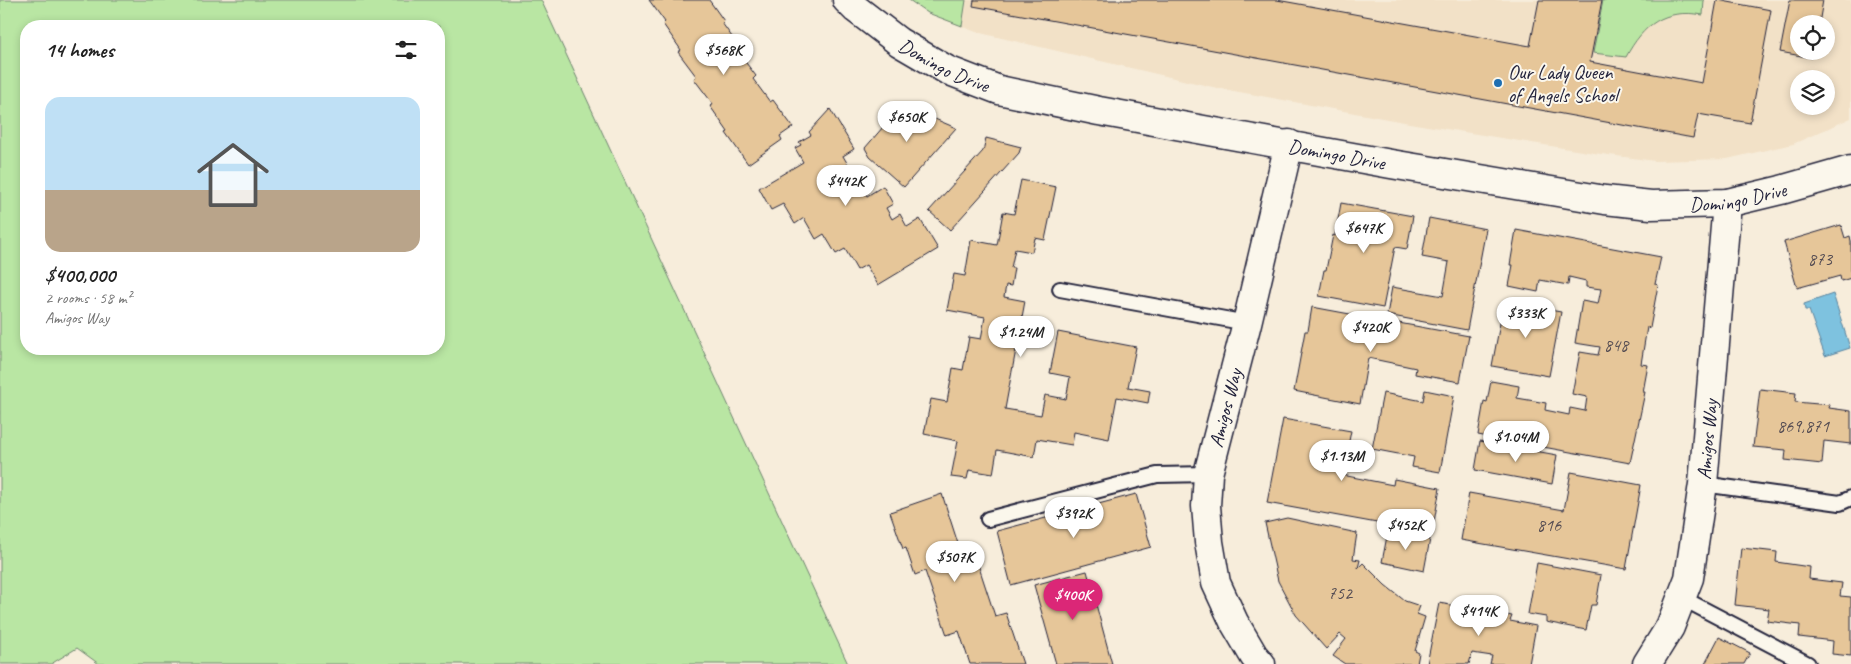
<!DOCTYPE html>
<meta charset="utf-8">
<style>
body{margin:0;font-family:Caveat,sans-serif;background:#f2f2f2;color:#222;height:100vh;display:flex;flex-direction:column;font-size:19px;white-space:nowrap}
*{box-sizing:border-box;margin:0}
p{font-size:16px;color:#767676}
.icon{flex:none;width:28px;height:28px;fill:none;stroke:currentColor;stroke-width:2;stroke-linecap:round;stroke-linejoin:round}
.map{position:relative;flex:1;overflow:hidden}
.sheet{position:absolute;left:20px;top:20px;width:425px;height:335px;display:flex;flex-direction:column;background:#fff;border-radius:20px;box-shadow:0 2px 8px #0003}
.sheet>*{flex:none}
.tools{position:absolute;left:1790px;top:15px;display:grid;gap:10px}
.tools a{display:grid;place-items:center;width:45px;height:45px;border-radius:50%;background:#fff;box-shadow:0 2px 8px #0003;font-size:25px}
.price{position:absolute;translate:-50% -42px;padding:0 11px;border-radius:18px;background:#fff;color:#222;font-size:16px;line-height:32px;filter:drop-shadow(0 1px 2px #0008)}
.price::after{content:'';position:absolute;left:50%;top:30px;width:15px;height:11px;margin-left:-8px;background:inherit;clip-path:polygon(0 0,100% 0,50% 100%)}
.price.current{background:#db2777;color:#fff}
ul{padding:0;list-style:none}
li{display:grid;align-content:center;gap:10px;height:265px;padding:0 25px}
li span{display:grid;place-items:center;height:155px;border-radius:15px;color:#555}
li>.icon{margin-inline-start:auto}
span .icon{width:90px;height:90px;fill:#fffc;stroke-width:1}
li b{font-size:21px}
h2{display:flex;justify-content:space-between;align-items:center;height:60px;padding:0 25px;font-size:21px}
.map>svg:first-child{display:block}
.built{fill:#f2e1c7;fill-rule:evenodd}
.green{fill:#b9e6a3;stroke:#6e846f;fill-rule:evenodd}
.water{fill:#7ec2df;stroke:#59829d}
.building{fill:#e6c699;stroke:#22223b}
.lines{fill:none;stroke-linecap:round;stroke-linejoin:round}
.lane-casing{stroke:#22223b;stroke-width:18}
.street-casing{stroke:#22223b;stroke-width:31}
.secondary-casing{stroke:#22223b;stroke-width:31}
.lane{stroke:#fbf7ec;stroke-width:14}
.street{stroke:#fbf7ec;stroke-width:28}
.secondary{stroke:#fbf7ec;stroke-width:28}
.poi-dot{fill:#1f6fb2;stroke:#fbf7ec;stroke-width:2}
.labels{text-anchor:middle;stroke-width:4;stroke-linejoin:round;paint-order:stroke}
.number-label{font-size:18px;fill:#534b52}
.street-label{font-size:20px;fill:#22223b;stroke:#fbf7ec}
.poi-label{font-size:20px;fill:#22223b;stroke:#fbf7ec;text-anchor:start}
</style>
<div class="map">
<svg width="1851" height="664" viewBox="0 0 1851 664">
<rect width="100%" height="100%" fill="#f7eddb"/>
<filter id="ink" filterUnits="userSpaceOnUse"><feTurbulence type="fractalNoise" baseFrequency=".02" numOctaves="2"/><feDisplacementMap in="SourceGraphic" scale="10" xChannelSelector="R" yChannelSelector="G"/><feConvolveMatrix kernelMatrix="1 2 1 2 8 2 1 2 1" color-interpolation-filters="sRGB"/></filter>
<g filter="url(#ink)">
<!-- built -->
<path class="built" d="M909,0H1851V118L1793,144L1727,159L1655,161L1594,153L1415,124L1217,88L976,32L928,13ZM1799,24H1826V51H1799ZM1799,79H1826V106H1799Z"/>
<!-- green -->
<g class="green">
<path d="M0,0H541L848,664H99L77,648L51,664H0ZM439,26V349H26V26Z"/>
<polygon points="909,0 966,0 962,26 928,13"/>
<path d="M1603,0H1704L1703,15C1664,8 1643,25 1626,57L1593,53Z"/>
</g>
<!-- water -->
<polygon class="water" points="1833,294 1850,348 1825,356 1809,310 1805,310 1804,304"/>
<!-- building -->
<g class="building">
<polygon points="649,0 709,0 724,21 722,23 740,48 737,51 756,76 753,79 770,102 773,100 793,127 780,136 782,140 748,164 726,133 728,132 710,106 713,104 694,79 696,76 678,52 681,50 663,24 665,22"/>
<polygon points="974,0 1277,0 1530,46 1539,0 1602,0 1590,62 1702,83 1717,0 1771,10 1750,123 1698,114 1693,138 973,6"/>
<polygon points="1790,0 1823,0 1819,24 1799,24 1799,51 1813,51 1812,58 1780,52"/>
<polygon points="902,105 956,128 904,187 870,157 865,148"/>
<polygon points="830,109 854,149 843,156 853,173 844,178 850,189 859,184 867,196 883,186 893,204 886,208 892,219 900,214 907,227 920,219 938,249 878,285 866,265 857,270 845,249 836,254 824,234 816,239 804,218 795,224 783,204 771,210 759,188 803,162 795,148 801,145 799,142 811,135 809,132"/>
<polygon points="986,138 1021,147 1019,153 950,230 929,211 983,151"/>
<polygon points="1021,180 1056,187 1045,240 1035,238 1032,252 1015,249 1011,268 1014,268 1011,286 1006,285 1004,297 1025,301 1005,409 1041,415 1045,395 1066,399 1070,377 1050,373 1058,332 1136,347 1128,387 1150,391 1148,403 1117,397 1109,439 1074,432 1072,445 1037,439 1034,457 997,450 993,474 969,470 967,479 951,477 958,441 924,434 931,399 947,402 953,368 963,370 969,337 981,339 985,317 947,310 954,274 965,276 971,240 997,245 1003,212 1014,214"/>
<polygon points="1341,203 1413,216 1407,249 1395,247 1383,308 1319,296 1324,270 1326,270 1333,235 1335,236"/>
<polygon points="1429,218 1486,229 1467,330 1387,315 1392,287 1443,296 1449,262 1422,257"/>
<polygon points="1841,225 1845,238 1850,236 1851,241 1851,278 1841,281 1840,276 1797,288 1784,242"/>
<polygon points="1516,230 1661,257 1655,284 1658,285 1650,328 1647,327 1641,364 1648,365 1643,392 1645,392 1630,463 1478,435 1484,401 1487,402 1491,381 1519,386 1517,398 1546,403 1545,410 1569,415 1570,408 1585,411 1587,397 1572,394 1580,352 1598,355 1600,347 1575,343 1582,301 1598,304 1601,289 1586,287 1586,281 1569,277 1568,285 1540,280 1538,292 1509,286 1513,265 1510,265"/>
<polygon points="1504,302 1561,312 1549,376 1492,366"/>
<polygon points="1312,307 1469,336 1460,382 1415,374 1416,368 1368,358 1360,404 1294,391 1305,331 1308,331"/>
<polygon points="1760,389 1796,393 1795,402 1830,405 1829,408 1851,411 1851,444 1824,441 1822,464 1785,460 1786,450 1753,447"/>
<polygon points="1425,390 1454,396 1440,472 1412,467 1414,457 1372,449 1383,393 1423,401"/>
<polygon points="1283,419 1351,431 1342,475 1393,485 1394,479 1440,488 1432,533 1267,503"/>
<polygon points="1480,441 1557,455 1552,484 1475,470"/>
<polygon points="1571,472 1641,485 1626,569 1461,540 1469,493 1564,510"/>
<polygon points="942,494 962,556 974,552 995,616 1006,613 1023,664 970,664 959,631 947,635 925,571 915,575 906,548 903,549 890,512"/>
<polygon points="1136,494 1151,547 1011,585 997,531"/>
<polygon points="1287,518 1357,533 1353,559 1360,560 1358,568 1363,563 1385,585 1405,601 1420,606 1417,614 1425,617 1415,651 1419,653 1417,664 1345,664 1333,656 1346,639 1340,634 1326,649 1296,615 1278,581 1265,523"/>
<polygon points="1388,531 1430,539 1424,571 1382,562"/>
<polygon points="1741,548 1777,552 1776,562 1810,567 1809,579 1842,583 1840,596 1851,597 1851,656 1832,654 1833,641 1799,637 1800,625 1767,621 1769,609 1735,605"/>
<polygon points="1537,563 1601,575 1596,605 1591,605 1586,630 1546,622 1546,617 1528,614"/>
<polygon points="1087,571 1112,664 1056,664 1034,585"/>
<polygon points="1439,603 1512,616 1510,621 1536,626 1529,664 1490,664 1492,656 1472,653 1469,664 1427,664"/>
<polygon points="1719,637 1750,653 1744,664 1705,664"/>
</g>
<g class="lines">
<!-- lane casing -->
<g class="lane-casing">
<g id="lane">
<polyline points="1060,289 1247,323"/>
<polyline points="1703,484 1840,503 1851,498"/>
<polyline points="988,519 1157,475 1208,474"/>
<polyline points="1682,598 1808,664"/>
</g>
</g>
<!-- street casing -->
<g class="street-casing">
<g id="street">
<path id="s1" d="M1261,664L1254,656L1234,622L1216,583L1209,542L1206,506L1208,474L1247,323L1289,144"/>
<path id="s2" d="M1647,664L1670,627L1689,578L1703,484L1727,203"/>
</g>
</g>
<!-- secondary casing -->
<g class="secondary-casing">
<g id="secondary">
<path id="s3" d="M847,0L856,9L899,42L947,70L999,90L1099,111L1391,164L1605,200L1651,205L1727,203L1781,190L1851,170"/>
</g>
</g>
<!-- lane -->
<use href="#lane" class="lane"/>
<!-- street -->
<use href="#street" class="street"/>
<!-- secondary -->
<use href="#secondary" class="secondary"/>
</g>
</g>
<!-- markers -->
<circle class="poi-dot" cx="1498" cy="83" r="5"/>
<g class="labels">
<!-- number labels -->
<g class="number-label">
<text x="1820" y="265">873</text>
<text x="1616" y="351">848</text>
<text x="1803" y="432">869,871</text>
<text x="1549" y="531">816</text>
<text x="1340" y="599">752</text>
</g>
<!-- street labels -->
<g class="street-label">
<text dy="7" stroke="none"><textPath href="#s3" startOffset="118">Domingo Drive</textPath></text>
<text dy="7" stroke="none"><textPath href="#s3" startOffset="522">Domingo Drive</textPath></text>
<text dy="7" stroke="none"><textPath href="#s3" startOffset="928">Domingo Drive</textPath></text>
<text dy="7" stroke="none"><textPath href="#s1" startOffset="271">Amigos Way</textPath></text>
<text dy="7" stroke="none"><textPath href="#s2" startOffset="236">Amigos Way</textPath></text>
</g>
<!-- poi labels -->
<g class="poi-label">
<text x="1508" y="79">Our Lady Queen<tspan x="1508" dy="23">of Angels School</tspan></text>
</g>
</g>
</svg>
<div class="tools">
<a><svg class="icon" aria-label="locate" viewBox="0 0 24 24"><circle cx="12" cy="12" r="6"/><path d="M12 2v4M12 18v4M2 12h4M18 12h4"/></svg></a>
<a><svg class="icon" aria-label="layers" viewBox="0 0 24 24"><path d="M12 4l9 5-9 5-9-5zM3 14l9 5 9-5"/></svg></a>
</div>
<b class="price" style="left:724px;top:76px">$568K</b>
<b class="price" style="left:907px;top:143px">$650K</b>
<b class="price" style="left:846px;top:207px">$442K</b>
<b class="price" style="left:1364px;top:254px">$647K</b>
<b class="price" style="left:1526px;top:339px">$333K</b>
<b class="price" style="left:1371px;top:353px">$420K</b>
<b class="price" style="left:1021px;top:358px">$1.24M</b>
<b class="price" style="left:1516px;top:463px">$1.04M</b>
<b class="price" style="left:1342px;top:482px">$1.13M</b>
<b class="price" style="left:1074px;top:539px">$392K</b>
<b class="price" style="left:1406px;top:551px">$452K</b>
<b class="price" style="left:955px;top:583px">$507K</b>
<b class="price current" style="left:1073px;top:621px">$400K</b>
<b class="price" style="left:1479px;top:637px">$414K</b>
<section class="sheet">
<h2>14 homes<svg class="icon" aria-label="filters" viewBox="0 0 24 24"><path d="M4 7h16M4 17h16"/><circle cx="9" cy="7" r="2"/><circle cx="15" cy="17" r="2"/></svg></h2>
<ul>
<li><span style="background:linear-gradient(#bfe0f5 60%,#b9a48a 0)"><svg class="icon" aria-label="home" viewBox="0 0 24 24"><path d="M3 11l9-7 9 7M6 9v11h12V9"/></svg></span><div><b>$400,000</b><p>2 rooms · 58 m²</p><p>Amigos Way</p></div></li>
</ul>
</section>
</div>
